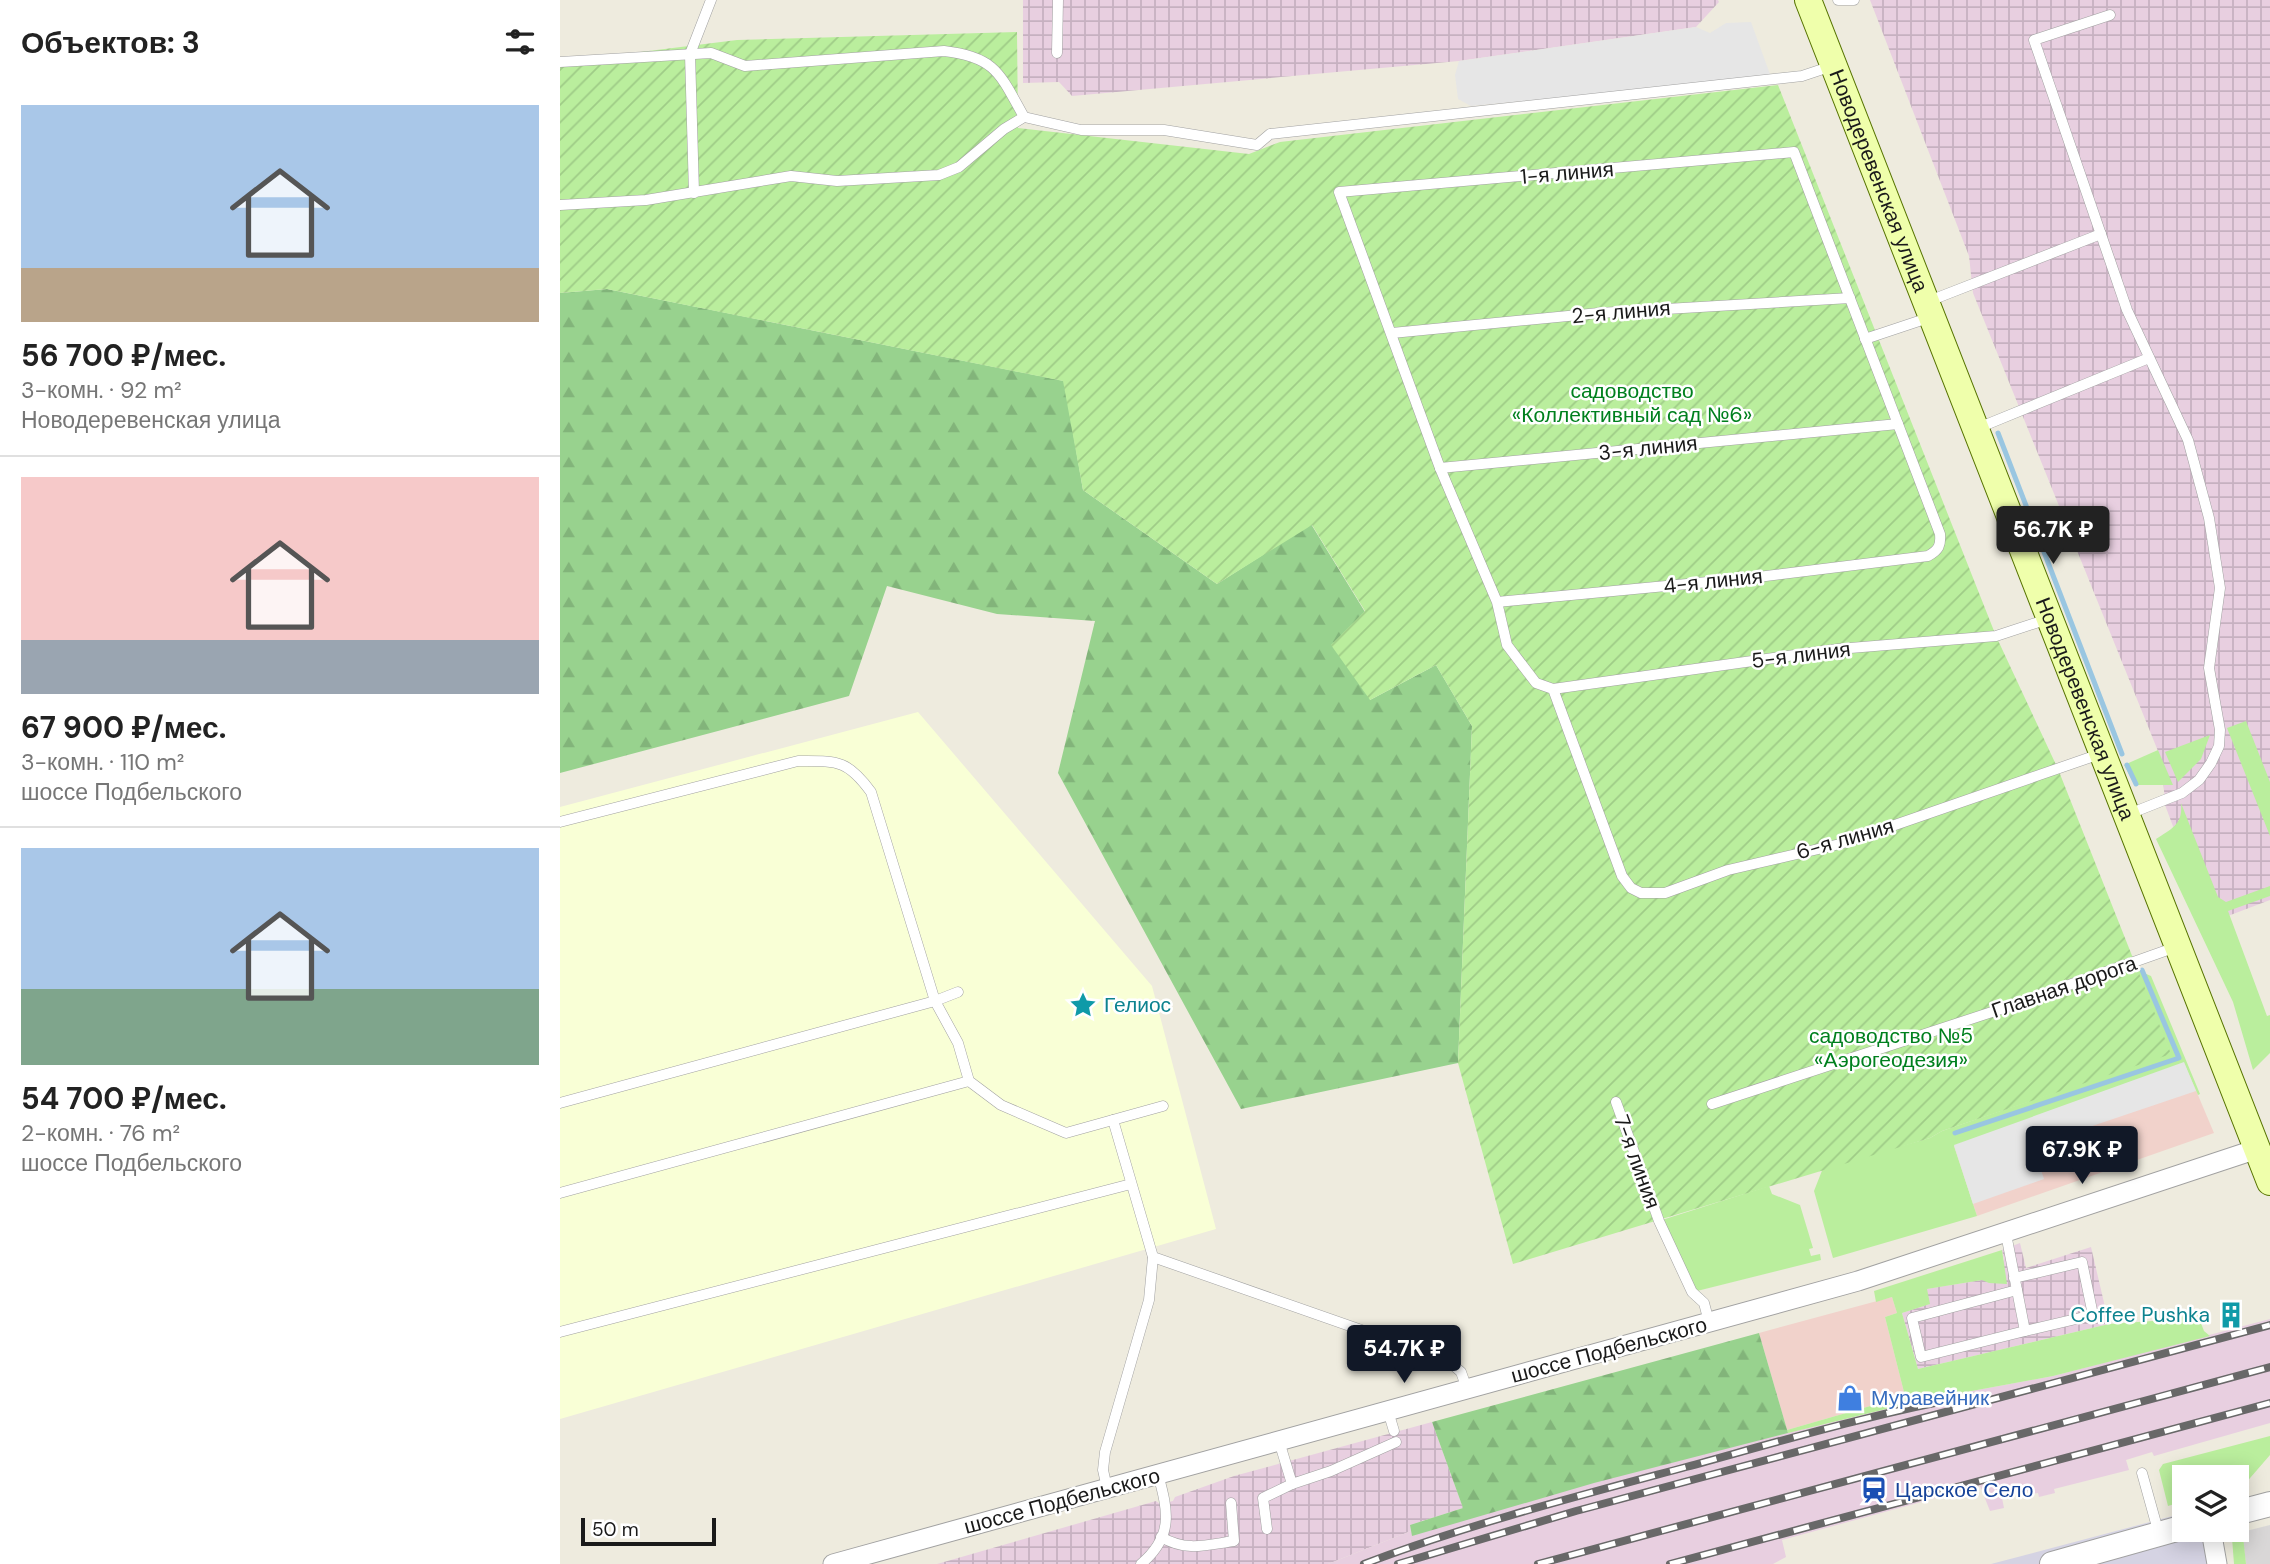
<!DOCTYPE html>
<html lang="ru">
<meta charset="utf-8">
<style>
body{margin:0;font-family:"DM Sans",sans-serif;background:#f6f6f6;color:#222;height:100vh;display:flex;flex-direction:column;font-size:26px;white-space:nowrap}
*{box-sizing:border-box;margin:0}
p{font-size:23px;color:#767676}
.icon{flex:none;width:38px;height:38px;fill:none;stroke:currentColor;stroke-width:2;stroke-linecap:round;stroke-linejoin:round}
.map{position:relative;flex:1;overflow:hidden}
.sheet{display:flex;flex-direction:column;background:#fff;width:560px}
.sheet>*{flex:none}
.buttons{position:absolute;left:1612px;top:1465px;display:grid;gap:14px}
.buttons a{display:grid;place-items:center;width:77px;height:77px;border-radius:0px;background:#fff;box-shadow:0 4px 18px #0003;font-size:35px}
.scale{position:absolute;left:21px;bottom:18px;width:135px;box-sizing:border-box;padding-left:7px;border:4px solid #1a1a1a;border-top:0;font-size:19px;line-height:24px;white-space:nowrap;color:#1a1a1a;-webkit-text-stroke:5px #fff;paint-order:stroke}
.price{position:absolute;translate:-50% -60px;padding:0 16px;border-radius:7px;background:#111827;color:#fff;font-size:23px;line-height:46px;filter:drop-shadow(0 2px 4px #0008)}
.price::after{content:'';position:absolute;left:50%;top:42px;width:21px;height:16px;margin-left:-10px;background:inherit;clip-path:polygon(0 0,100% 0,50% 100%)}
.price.current{background:#222;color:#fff}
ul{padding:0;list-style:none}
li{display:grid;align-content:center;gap:14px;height:371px;padding:0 21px}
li+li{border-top:2px solid #e0e0e0}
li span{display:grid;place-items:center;height:217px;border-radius:0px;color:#555}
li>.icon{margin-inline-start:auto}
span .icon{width:126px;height:126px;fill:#fffc;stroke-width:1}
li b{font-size:30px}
h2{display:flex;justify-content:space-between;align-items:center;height:84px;padding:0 21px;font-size:30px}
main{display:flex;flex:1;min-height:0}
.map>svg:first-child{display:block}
.residential{fill:#d9d7d7}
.commercial{fill:#f1d2cb}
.industrial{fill:url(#industrial-grid)}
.education{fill:#f9ffd6}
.railway{fill:#e8cfe0}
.grass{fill:#baee9d}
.forest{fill:url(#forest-firs)}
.garden{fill:url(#garden-furrows)}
.parking{fill:#e6e6e6}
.plaza{fill:#d5d3e3}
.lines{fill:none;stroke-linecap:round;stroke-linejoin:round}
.stream{stroke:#99c6e1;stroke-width:5}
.service-casing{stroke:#a1a1a1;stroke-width:11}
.minor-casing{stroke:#a1a1a1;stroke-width:21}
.tertiary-casing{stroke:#a1a1a1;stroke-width:26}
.secondary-casing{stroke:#567300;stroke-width:28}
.service{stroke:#fff;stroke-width:10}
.minor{stroke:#fff;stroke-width:19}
.tertiary{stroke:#fff;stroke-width:24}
.secondary{stroke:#efffab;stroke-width:26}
.rail-casing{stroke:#686868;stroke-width:8}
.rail{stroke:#fff;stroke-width:5;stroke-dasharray:16;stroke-linecap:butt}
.labels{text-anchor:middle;stroke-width:5;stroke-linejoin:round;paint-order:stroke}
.street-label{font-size:21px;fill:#1a1a1a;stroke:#fff}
.park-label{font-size:21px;fill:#00801e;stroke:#fff}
.culture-label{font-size:21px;fill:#0d838f;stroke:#fff;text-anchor:start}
.shop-label{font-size:21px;fill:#366cbe;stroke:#fff;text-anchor:start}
.transit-label{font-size:21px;fill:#164399;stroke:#fff;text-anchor:start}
</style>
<main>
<section class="sheet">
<h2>Объектов: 3<svg class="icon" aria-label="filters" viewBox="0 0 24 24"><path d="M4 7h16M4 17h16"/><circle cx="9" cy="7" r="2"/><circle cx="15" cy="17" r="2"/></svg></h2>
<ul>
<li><span style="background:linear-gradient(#a9c7e8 75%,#b9a48a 0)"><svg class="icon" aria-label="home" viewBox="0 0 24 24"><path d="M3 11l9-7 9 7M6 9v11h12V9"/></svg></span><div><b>56 700 ₽/мес.</b><p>3-комн. · 92 m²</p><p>Новодеревенская улица</p></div></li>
<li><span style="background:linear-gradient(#f6c9c9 75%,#9aa5b1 0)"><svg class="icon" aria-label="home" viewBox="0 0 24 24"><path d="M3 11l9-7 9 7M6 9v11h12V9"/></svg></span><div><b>67 900 ₽/мес.</b><p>3-комн. · 110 m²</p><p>шоссе Подбельского</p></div></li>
<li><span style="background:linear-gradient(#a9c7e8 65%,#7fa58c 0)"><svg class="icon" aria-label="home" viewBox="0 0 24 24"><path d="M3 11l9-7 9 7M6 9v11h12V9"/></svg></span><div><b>54 700 ₽/мес.</b><p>2-комн. · 76 m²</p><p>шоссе Подбельского</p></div></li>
</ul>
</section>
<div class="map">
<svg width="1710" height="1564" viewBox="0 0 1710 1564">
<defs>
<pattern id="industrial-grid" width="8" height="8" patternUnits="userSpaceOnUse" patternTransform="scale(1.75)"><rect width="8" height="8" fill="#e8cfe0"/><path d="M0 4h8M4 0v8" fill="none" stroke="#c6b1c0"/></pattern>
<pattern id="forest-firs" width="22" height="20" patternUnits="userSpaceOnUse" patternTransform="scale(1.75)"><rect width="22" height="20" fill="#98d28e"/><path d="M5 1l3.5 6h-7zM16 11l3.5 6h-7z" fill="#82b47a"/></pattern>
<pattern id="garden-furrows" width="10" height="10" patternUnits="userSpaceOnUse" patternTransform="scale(1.75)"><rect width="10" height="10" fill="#baee9d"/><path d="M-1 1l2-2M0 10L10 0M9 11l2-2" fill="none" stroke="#9fcc87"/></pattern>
</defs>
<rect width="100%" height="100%" fill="#eeebde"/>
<!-- residential -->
<polygon class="residential" points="1710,1525 1710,1564 1686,1564 1682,1532"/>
<!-- commercial -->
<g class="commercial">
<polygon points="1624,1062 1654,1133 1417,1216 1394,1145"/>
<polygon points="1332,1297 1337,1313 1325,1317 1345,1396 1227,1430 1199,1333"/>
</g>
<!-- industrial -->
<g class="industrial">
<polygon points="463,0 1158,0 1159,2 1136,27 899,61 512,96 499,82 463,83"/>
<polygon points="1310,0 1710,0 1710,900 1660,919 1643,906 1605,805 1602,761 1413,293 1409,256"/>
<polygon points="1460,1243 1466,1268 1531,1247 1549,1324 1358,1369 1342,1313 1369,1304 1366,1289 1422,1280 1444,1260 1442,1250"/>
<polygon points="872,1422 903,1508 850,1525 851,1531 768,1564 377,1564 596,1501 600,1504 613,1501 615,1497 674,1476"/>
</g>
<!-- education -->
<polygon class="education" points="358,712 592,986 656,1229 0,1419 0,807"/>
<!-- railway -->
<polygon class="railway" points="1710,1319 1710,1423 1594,1456 1592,1452 1566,1460 1569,1470 1494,1489 1495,1493 1479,1497 1478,1493 1470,1494 1468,1491 1442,1498 1444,1508 1430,1511 1420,1486 1222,1540 1226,1557 1213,1564 768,1564 851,1531 850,1525 1363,1400 1493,1376"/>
<!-- grass -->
<g class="grass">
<polygon points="1686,721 1710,782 1710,836 1667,728"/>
<polygon points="1650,735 1641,759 1618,782 1605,752"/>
<polygon points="1598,750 1613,785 1575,785 1564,765"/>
<path d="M1621,803L1658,897L1666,902L1710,886V896L1668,911L1707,1016L1710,1015V1053L1693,1070L1673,1002L1596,839C1613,828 1623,824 1621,803Z"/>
<polygon points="1577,970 1591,976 1640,1094 1638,1095 1624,1063 1394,1146 1417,1216 1273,1258 1254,1191 1263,1168 1370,1138 1382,1131 1610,1053"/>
<polygon points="1209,1186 1212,1194 1240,1205 1253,1248 1249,1249 1251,1256 1260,1254 1261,1260 1137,1291 1102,1220"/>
<polygon points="1442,1250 1447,1284 1429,1283 1422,1280 1367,1289 1370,1304 1342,1313 1358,1369 1549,1324 1607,1320 1637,1313 1644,1331 1650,1336 1493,1376 1363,1400 1228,1433 1227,1430 1345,1396 1325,1317 1337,1313 1332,1297 1316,1302 1314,1291"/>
<polygon points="1710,1436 1710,1455 1684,1485 1677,1487 1676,1477 1624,1477 1624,1501 1608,1506 1599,1470 1603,1464"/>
<polygon points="1683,1536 1686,1564 1674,1564 1672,1538"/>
</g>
<!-- forest -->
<g class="forest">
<polygon points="47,289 504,381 523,490 657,584 751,524 805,612 810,700 876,665 912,726 898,1063 681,1109 498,773 535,621 437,614 327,586 289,696 0,773 0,293"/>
<polygon points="1199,1333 1228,1433 1034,1483 852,1536 850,1525 903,1508 872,1422"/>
</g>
<!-- garden -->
<polygon class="garden" points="457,32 458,128 689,154 720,142 1218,85 1436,636 1498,769 1611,1054 1382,1131 1370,1138 953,1264 898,1063 912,726 876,665 810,700 771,645 805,611 752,525 657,584 523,490 503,381 47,289 0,293 0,62 177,40"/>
<!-- parking -->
<g class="parking">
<polygon points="1191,22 1211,77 911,106 898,99 895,75 899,61 1136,27 1150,33 1166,23"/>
<polygon points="1624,1062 1636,1091 1473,1146 1484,1179 1413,1204 1394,1145"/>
</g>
<!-- plaza -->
<polygon class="plaza" points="1624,1513 1624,1530 1661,1530 1666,1564 1431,1564"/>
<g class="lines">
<!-- stream -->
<g class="stream">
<polyline points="1438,433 1562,754"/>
<polyline points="1567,765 1576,784"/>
<polyline points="1395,1133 1619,1058 1582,970"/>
</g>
<!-- service casing -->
<g class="service-casing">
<g id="service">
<polyline points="1278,0 1294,0"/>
<polyline points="1550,15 1474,40 1567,310 1628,440 1649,518 1660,588 1649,668 1660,730 1659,746 1651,763 1639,780 1622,793 1569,814"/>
<polyline points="497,53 498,0"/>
<path d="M0,62L151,53L185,66L384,51C436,57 440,74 464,117"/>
<polyline points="134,193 130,54 151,0"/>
<polyline points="0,205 86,200 231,176 277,181 379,175 399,167 444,129 464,117 521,130 604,130 697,145 710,134 1242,76 1272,66"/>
<polyline points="1369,301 1541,234"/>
<polyline points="832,333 1039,313 1290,298"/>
<polyline points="1305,339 1371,317"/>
<polyline points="1418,428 1589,358"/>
<polyline points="880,468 1338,424"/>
<path d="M937,602L1190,578L1368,556C1379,550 1381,545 1380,534L1234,152L779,192L880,468L937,602L947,645L976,683L993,689L1062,876L1071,888L1081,893H1105L1168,870L1280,844L1540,754"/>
<polyline points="993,689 1278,649 1436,636 1488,619"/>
<path d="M0,822L238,761C277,761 287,759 311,792L375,1001L398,1043L409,1081L441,1105L506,1133L603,1106"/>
<polyline points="1056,1102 1099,1221 1132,1292 1144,1303 1149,1322"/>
<polyline points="0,1103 375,1001 398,992"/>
<polyline points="1152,1104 1438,1010 1616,947"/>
<polyline points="553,1120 593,1257 887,1360 901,1372 907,1389"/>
<polyline points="0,1193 409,1081"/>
<polyline points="1446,1234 1465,1331 1533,1315 1522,1262 1454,1278"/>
<polyline points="1457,1290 1352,1318 1361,1357 1465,1331"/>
<polyline points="0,1332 571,1184"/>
<polyline points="828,1411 834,1431"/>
<polyline points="719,1441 732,1484 771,1471 836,1442"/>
<polyline points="1582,1473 1599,1534"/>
<polyline points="547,1488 543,1470 545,1452 589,1300 593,1257"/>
<polyline points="707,1529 703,1498 732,1484"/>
<path d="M601,1537C627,1552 646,1545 674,1541L671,1503"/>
<path d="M581,1564C614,1536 608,1511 598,1474"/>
</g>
</g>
<!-- minor casing -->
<g class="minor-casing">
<g id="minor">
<polyline points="1651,1530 1657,1564"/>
<polyline points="273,1564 1298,1281 1697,1149"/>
</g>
</g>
<!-- tertiary casing -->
<g class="tertiary-casing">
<g id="tertiary">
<polyline points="1676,1513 1710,1504"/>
<polyline points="1492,1564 1624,1527"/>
</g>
</g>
<!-- secondary casing -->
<g class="secondary-casing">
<g id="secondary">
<path id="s1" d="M1248,0L1710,1182"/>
</g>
</g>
<!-- service -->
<use href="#service" class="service"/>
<!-- minor -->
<use href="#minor" class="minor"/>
<!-- tertiary -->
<use href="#tertiary" class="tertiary"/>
<!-- secondary -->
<use href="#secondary" class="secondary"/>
<!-- rail casing -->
<g class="rail-casing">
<g id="rail">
<path d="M804,1564C909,1524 1018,1496 1126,1467C1221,1441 1314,1413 1411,1396"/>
<polyline points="838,1564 1016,1511 1710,1325"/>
<polyline points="978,1564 1710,1367"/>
<polyline points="1110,1564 1710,1403"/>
</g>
</g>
<!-- rail -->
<use href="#rail" class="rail"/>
</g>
<!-- icons -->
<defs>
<g id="sight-bare" transform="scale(2.1)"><path d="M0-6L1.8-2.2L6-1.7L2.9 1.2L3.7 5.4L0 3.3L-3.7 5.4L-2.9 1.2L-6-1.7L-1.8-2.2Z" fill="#0f9aa8" stroke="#fff" stroke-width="2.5" paint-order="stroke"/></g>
<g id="building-bare" transform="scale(2.1)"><path d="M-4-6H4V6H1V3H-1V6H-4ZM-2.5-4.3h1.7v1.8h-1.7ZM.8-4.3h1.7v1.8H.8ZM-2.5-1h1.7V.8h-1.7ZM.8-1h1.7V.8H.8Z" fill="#0f9aa8" stroke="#fff" stroke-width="2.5" paint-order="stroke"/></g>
<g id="shop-bare" transform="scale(2.1)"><path d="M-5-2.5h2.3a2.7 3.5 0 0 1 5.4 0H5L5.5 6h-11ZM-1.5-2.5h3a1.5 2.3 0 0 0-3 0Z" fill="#3f7fe0" stroke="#fff" stroke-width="2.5" paint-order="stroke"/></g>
<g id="station-bare" transform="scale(2.1)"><path d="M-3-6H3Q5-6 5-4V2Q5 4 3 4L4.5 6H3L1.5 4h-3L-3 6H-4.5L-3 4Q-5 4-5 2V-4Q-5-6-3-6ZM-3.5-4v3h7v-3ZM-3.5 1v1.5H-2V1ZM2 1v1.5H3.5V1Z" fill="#1a4fb4" stroke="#fff" stroke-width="2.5" paint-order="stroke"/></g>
</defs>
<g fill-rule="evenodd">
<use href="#sight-bare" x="523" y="1005"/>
<use href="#building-bare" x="1671" y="1315"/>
<use href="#shop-bare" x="1290" y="1398"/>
<use href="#station-bare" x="1314" y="1490"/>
</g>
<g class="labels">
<!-- street labels -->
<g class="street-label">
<text transform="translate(1007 173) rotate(-5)" y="7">1-я линия</text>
<text dy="7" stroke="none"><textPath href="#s1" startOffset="194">Новодеревенская улица</textPath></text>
<text transform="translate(1061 312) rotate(-5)" y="7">2-я линия</text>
<text transform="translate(1088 448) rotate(-6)" y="7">3-я линия</text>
<text transform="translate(1153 581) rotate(-6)" y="7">4-я линия</text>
<text transform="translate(1241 655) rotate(-7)" y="7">5-я линия</text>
<text dy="7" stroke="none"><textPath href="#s1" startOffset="761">Новодеревенская улица</textPath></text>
<text transform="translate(1285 839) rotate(-16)" y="7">6-я линия</text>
<text transform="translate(1504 987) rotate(-19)" y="7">Главная дорога</text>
<text transform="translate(1077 1162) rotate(70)" y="7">7-я линия</text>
<text transform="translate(1049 1350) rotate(-15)" y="7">шоссе Подбельского</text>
<text transform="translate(502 1501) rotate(-15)" y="7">шоссе Подбельского</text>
</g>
<!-- park labels -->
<g class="park-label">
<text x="1072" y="398">садоводство<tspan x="1072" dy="24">«Коллективный сад №6»</tspan></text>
<text x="1331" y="1043">садоводство №5<tspan x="1331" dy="24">«Аэрогеодезия»</tspan></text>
</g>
<!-- culture labels -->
<g class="culture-label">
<text x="544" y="1012">Гелиос</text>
<text x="1650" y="1322" text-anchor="end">Coffee Pushka</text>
</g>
<!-- shop labels -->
<g class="shop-label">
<text x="1311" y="1405">Муравейник</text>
</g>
<!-- transit labels -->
<g class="transit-label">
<text x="1335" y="1497">Царское Село</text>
</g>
</g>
</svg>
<div class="buttons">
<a><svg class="icon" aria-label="layers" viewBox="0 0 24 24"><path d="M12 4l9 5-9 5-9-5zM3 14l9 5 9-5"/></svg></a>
</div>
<div class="scale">50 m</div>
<b class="price current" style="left:1493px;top:566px">56.7K ₽</b>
<b class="price" style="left:1522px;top:1186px">67.9K ₽</b>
<b class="price" style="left:844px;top:1385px">54.7K ₽</b>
</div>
</main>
